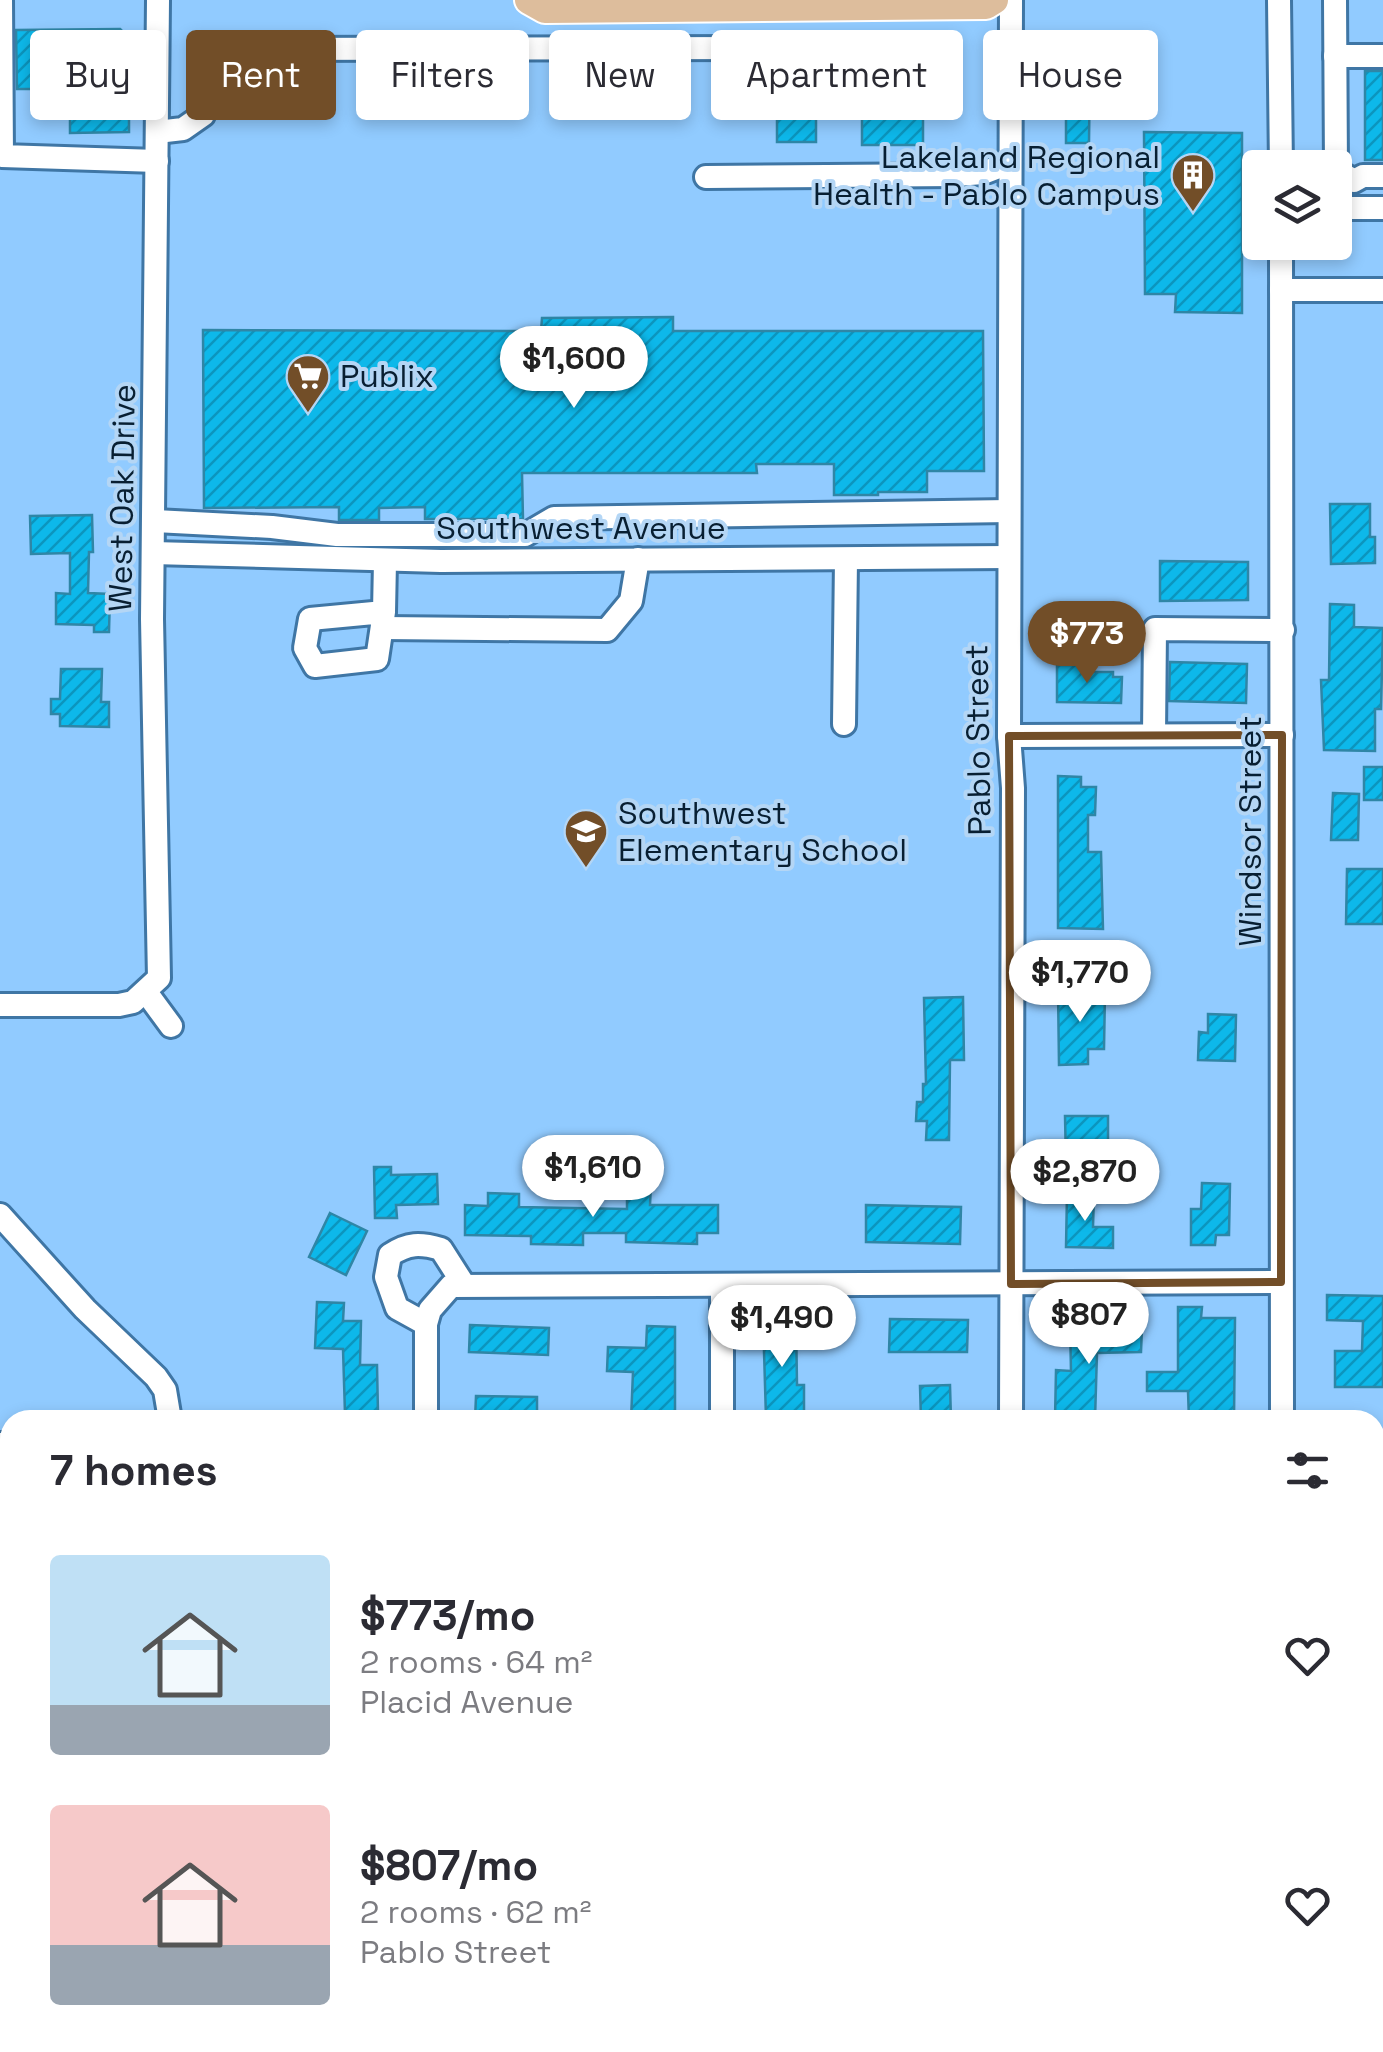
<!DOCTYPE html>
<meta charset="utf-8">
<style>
body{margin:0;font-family:"Space Grotesk",sans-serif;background:#f2f2f3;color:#2b2b33;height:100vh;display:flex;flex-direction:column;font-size:38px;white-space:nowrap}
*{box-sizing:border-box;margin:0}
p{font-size:32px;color:#7c7c81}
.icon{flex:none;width:55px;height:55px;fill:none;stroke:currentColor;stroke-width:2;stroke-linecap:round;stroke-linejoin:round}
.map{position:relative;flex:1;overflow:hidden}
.drawer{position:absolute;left:0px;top:1410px;width:1385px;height:642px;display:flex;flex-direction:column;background:#fff;border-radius:30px 30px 0 0;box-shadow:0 5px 15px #0003}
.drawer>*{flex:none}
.guide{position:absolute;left:30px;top:30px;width:1325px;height:90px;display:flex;gap:20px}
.tools{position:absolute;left:1242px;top:150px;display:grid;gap:20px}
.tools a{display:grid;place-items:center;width:110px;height:110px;border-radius:10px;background:#fff;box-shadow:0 5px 15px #0003;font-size:50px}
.price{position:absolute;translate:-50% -85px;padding:0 22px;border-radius:35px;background:#fff;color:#222;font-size:32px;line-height:65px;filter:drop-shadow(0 2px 5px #0008)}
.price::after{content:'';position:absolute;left:50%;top:60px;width:30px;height:22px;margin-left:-15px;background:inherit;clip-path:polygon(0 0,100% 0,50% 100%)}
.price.selected{background:#724e28;color:#fff}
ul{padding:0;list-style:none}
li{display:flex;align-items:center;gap:30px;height:250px;padding:0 50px}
li span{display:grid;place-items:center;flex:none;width:280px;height:200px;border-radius:10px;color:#555}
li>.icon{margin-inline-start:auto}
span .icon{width:120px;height:120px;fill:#fffc;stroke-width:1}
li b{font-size:42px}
h2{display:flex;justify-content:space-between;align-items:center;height:120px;padding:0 50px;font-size:42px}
.chip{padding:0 35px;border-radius:10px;background:#fff;box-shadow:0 5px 15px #0003;font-size:35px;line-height:90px}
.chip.selected{background:#724e28;color:#fff}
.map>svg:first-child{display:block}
.building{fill:url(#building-hatch);stroke:#2f86a6;stroke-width:2.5}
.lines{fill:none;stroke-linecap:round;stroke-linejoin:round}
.minor-casing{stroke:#3f76a5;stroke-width:28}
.major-casing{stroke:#fff;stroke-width:32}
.minor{stroke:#fff;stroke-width:22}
.major{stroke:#ddbd9c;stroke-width:28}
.marked{fill:none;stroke:#724e28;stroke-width:8;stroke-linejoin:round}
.labels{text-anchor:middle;stroke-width:8;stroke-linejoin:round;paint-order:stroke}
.poi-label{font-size:32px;fill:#081f32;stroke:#b4d6f5;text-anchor:start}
.street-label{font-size:32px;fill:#081f32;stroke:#b4d6f5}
</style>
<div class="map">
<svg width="1383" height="2052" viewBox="0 0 1383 2052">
<defs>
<pattern id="building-hatch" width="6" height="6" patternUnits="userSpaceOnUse" patternTransform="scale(2.5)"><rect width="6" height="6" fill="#0db8ea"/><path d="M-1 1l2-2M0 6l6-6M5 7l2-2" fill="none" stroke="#0b95be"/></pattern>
</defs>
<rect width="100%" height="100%" fill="#91cbff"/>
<!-- building -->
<g class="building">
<polygon points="120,29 129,38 129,132 70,133 70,89 17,89 16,30"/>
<polygon points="1066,56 1090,56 1089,143 1066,143"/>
<rect x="777" y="63" width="39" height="79"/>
<rect x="1365" y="71" width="18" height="89"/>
<polygon points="923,80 923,145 862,145 862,81"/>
<polygon points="1144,132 1242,133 1242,313 1175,312 1176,294 1145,294"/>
<polygon points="673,317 673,331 983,331 984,471 927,471 927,492 878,492 878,495 834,495 834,464 756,464 757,473 522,473 523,519 425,519 425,507 379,508 379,520 339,520 339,507 204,508 203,330 541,331 542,318"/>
<polygon points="1330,504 1370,504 1370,537 1375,537 1375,563 1331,564"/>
<polygon points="92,515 93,552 89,552 88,593 110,594 109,632 94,632 94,625 56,624 56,593 70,594 70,553 31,554 30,516"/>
<polygon points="1160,561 1248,562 1248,600 1160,601"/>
<polygon points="1330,604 1354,605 1354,627 1383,628 1381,709 1375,709 1375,751 1324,750 1321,680 1329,680"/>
<polygon points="1170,662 1247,664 1246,703 1169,701"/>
<polygon points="1057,665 1089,665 1089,672 1113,672 1113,677 1122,677 1121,703 1057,702"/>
<polygon points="61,669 102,669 101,702 109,702 109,727 60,726 60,714 51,714 51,699 60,699"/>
<rect x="1364" y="767" width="19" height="33"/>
<polygon points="1058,776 1081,777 1081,787 1096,787 1095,815 1088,815 1088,852 1101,852 1103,929 1058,928"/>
<polygon points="1333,793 1359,794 1358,840 1331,840"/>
<polygon points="1347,869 1383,869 1383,924 1346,924"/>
<polygon points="1058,990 1105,992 1104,1049 1088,1049 1088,1064 1059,1065"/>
<polygon points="963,997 964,1060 950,1060 949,1140 926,1140 927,1121 916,1121 917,1102 923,1102 923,1084 926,1084 924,998"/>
<polygon points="1208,1014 1236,1015 1235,1061 1198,1060 1199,1032 1208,1033"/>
<polygon points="1065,1116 1108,1116 1108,1155 1095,1155 1095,1163 1066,1163"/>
<polygon points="374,1167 391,1167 391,1175 437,1174 438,1204 396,1205 397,1218 375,1218"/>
<polygon points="1202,1183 1230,1184 1229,1235 1216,1235 1215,1245 1191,1245 1191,1209 1201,1209"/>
<polygon points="627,1184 651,1184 650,1205 718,1205 718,1233 697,1233 697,1244 626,1242 626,1233 583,1233 583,1245 531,1244 531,1236 465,1235 465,1205 488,1206 488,1193 519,1194 519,1207 627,1209"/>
<polygon points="1067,1194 1094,1194 1093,1227 1113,1227 1113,1248 1066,1247"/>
<polygon points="866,1205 961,1207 960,1244 866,1242"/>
<polygon points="330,1213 367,1231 346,1275 309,1257"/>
<polygon points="1327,1295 1383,1296 1383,1387 1335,1387 1335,1351 1362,1351 1363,1321 1327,1320"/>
<polygon points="317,1302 344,1303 343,1321 361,1321 360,1365 377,1365 378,1414 345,1414 343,1349 315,1348"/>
<polygon points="1178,1307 1202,1307 1201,1318 1235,1318 1234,1420 1189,1420 1188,1391 1147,1391 1147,1372 1178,1372"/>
<polygon points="763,1318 796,1318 797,1385 804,1385 804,1420 766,1418"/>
<polygon points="890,1319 968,1320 967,1352 889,1352"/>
<polygon points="1113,1323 1113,1327 1142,1328 1141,1352 1097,1353 1095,1420 1055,1420 1056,1370 1071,1371 1070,1324"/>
<polygon points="470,1325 549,1328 548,1355 469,1352"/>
<polygon points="647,1326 675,1327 675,1420 631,1420 633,1372 607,1371 608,1347 646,1348"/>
<polygon points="950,1385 951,1420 921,1420 920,1386"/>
<polygon points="476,1396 537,1397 537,1420 475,1420"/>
</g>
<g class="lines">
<!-- minor casing -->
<g class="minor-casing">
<g id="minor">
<polyline points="1,0 2,156 157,161"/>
<polyline points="1011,0 1009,736 1013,788 1011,1420"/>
<polyline points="1279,0 1281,168"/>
<polyline points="1335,0 1336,170 1354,181 1363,176 1383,176"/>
<polyline points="209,49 831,48"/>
<polyline points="1335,56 1383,56"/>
<polyline points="157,132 183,129 203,115"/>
<polyline points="1335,170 1336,208 1383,208"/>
<polyline points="706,177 956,175 983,173 1009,163"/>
<polyline points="1281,242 1282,1420"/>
<polyline points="1281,290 1383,290"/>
<polyline points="155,521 272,527 337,535 525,535 554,518 1009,511"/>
<polyline points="153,553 441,561 1009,557"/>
<polyline points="384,612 310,619 305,648 315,666 377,659 384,612 385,561"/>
<polyline points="383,628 607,630 631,601 638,559"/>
<polyline points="844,724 846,559"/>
<polyline points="1154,735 1155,629 1283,630"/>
<polyline points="1009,736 1282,735"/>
<polyline points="146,992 171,1026"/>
<polyline points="0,1005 119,1005 133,1002 159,978 152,619 158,0"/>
<polyline points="0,1215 85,1309 156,1377 165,1390 170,1420"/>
<path d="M426,1324L397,1308L386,1277L390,1255C408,1243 420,1243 441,1249L464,1285"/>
<polyline points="426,1420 426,1324 430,1310 451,1286 1281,1282"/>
<polyline points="722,1420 722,1286"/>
<polyline points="0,1444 10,1444"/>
<polyline points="0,1727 10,1728"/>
<polyline points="1375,1731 1383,1731"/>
<polyline points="0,1750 10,1748"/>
<polyline points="1375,1782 1383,1782"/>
<polyline points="0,2037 10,2036"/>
</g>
</g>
<!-- major casing -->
<g class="major-casing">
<polyline id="major" points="529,0 545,9 986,5 994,0"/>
</g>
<!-- minor -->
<use href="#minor" class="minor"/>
<!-- major -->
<use href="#major" class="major"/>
</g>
<!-- marked area -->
<path class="marked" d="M1282,735L1281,1282L1011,1284L1009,736Z"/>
<!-- icons -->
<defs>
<g id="building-pin" transform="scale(2.25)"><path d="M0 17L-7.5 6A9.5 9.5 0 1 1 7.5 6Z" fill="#724e28" stroke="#b4d6f5"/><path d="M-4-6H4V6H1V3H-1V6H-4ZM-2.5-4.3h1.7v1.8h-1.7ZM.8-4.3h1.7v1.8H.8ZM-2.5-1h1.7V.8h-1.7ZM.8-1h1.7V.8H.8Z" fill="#fff"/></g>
<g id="supermarket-pin" transform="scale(2.25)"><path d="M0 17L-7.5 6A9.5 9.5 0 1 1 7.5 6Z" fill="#724e28" stroke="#b4d6f5"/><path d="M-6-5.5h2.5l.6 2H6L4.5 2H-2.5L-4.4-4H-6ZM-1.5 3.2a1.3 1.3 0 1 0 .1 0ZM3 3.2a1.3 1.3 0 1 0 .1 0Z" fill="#fff"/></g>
<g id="school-pin" transform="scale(2.25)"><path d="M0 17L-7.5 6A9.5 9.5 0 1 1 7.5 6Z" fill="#724e28" stroke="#b4d6f5"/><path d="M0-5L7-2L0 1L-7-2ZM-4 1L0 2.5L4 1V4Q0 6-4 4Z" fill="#fff"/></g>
</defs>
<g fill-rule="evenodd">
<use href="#building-pin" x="1193" y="175"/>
<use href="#supermarket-pin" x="308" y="376"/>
<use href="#school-pin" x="586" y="831"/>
</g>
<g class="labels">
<!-- poi labels -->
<g class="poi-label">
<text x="1160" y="168" text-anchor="end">Lakeland Regional<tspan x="1160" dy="37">Health - Pablo Campus</tspan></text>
<text x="340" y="387">Publix</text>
<text x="618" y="824">Southwest<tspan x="618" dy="37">Elementary School</tspan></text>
</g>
<!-- street labels -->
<g class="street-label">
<text transform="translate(122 498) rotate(-89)" y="11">West Oak Drive</text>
<text x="581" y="539">Southwest Avenue</text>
<text transform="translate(978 740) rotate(-91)" y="11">Pablo Street</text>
<text transform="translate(1250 831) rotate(-90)" y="11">Windsor Street</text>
</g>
</g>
</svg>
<div class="tools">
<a><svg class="icon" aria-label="layers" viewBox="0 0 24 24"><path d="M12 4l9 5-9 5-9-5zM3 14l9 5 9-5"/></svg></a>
</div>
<b class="price" style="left:574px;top:411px">$1,600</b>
<b class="price selected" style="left:1087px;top:686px">$773</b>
<b class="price" style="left:1080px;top:1025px">$1,770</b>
<b class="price" style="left:593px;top:1220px">$1,610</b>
<b class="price" style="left:1085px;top:1224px">$2,870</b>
<b class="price" style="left:1089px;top:1367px">$807</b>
<b class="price" style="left:782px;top:1370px">$1,490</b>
<div class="guide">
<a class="chip">Buy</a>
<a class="chip selected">Rent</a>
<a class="chip">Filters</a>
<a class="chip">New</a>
<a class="chip">Apartment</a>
<a class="chip">House</a>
</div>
<section class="drawer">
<h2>7 homes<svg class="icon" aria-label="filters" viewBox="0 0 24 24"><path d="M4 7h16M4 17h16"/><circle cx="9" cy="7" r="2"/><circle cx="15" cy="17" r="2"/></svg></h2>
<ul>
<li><span style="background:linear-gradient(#bfe0f5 75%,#9aa5b1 0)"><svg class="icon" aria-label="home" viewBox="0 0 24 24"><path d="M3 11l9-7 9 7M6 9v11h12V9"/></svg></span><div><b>$773/mo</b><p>2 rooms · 64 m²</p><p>Placid Avenue</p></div><svg class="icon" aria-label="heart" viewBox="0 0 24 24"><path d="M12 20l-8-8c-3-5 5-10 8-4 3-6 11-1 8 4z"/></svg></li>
<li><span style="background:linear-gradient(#f6c9c9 70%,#9aa5b1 0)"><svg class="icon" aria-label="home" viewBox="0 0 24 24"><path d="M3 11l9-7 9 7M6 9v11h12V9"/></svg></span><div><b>$807/mo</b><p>2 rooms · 62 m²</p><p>Pablo Street</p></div><svg class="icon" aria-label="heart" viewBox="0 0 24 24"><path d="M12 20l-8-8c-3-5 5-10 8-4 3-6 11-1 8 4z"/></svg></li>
</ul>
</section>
</div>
